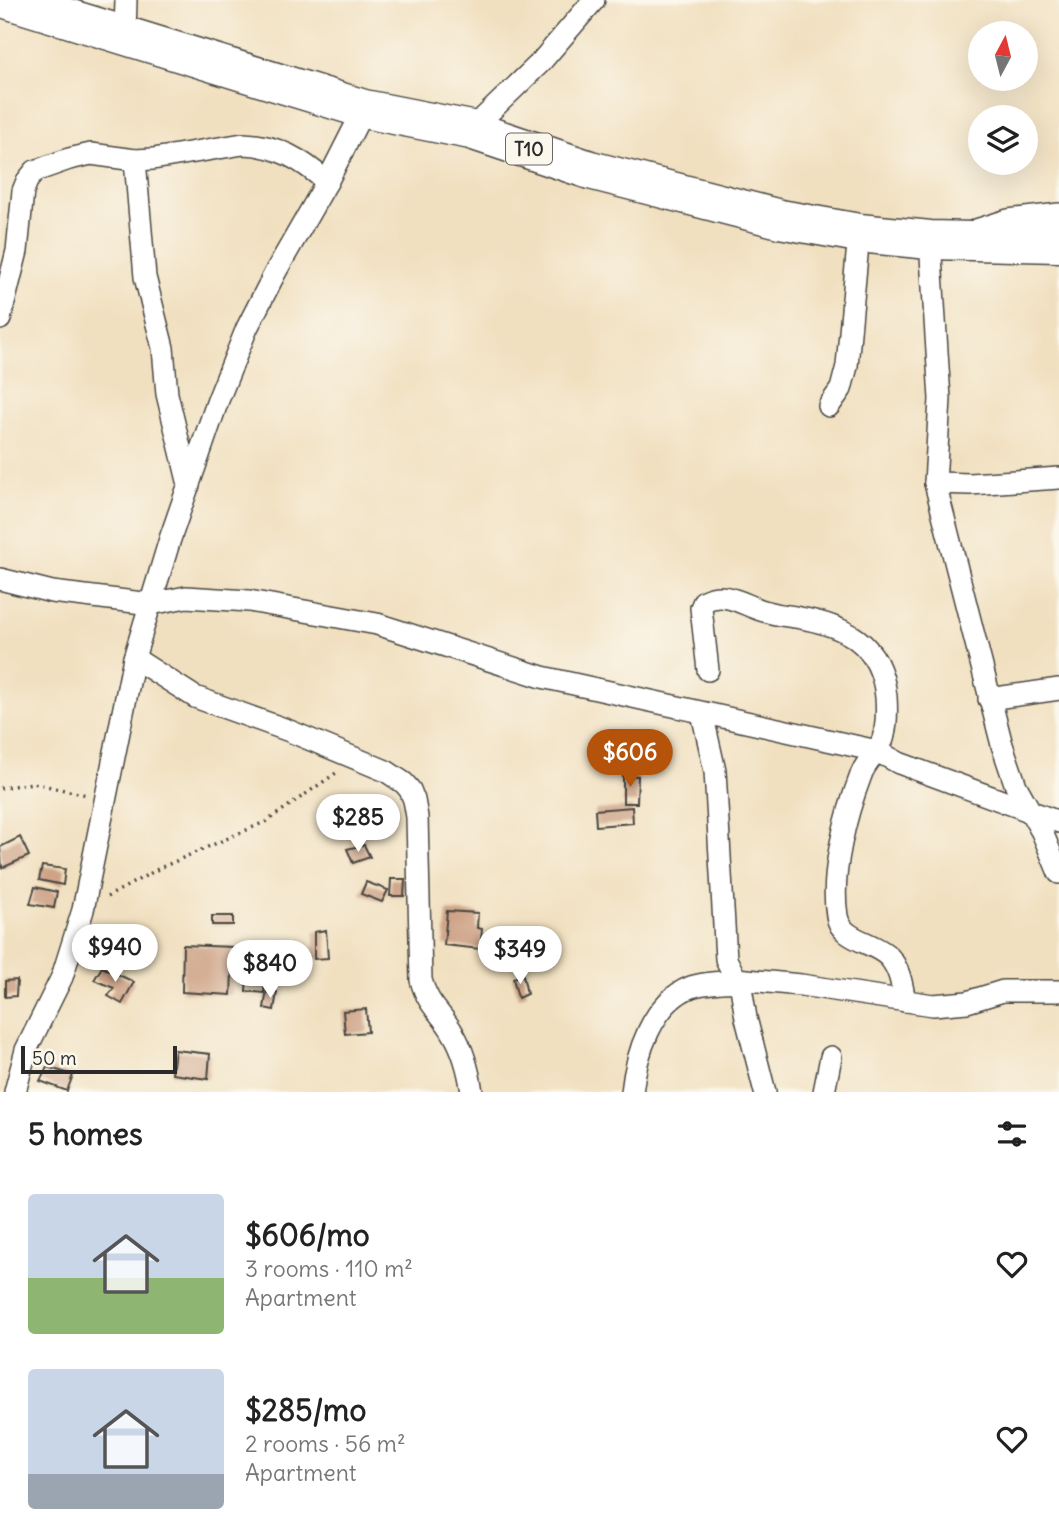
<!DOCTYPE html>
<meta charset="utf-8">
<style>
body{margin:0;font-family:Delius,sans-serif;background:#f6f6f6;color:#222;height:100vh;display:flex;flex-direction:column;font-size:26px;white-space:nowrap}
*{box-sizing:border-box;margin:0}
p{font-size:23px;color:#767676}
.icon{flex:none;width:38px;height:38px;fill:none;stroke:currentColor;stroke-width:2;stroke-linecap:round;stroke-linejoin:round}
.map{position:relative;height:1092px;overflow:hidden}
.details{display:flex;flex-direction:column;background:#fff;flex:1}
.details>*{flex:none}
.needle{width:46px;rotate:7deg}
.buttons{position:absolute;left:968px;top:21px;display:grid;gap:14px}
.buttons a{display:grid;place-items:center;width:70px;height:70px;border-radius:50%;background:#fff;box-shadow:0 7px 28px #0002;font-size:35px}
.scale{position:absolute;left:21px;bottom:18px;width:156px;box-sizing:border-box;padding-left:7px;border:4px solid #2b2b2b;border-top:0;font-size:19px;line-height:24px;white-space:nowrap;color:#2b2b2b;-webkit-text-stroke:5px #fbf7ec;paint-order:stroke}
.price{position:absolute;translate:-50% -60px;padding:0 16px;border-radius:24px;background:#fff;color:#222;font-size:23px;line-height:46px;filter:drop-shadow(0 2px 4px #0008)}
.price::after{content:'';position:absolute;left:50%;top:42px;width:21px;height:16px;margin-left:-10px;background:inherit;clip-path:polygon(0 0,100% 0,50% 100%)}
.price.on{background:#b45309;color:#fff}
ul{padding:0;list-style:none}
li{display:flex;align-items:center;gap:21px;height:175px;padding:0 28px}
li span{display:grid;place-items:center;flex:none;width:196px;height:140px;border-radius:7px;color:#555}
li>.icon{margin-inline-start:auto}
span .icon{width:84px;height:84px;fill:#fffc;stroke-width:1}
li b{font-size:30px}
h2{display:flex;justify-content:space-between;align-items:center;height:84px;padding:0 28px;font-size:30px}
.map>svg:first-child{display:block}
.building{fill:#cea387}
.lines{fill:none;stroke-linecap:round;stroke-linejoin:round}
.street-casing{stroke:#494641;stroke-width:24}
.highway-casing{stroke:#494641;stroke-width:41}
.path{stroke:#494641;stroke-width:3.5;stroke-dasharray:2 5;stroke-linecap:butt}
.street{stroke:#fff;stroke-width:21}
.highway{stroke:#fff;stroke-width:38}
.labels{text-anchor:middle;stroke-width:5;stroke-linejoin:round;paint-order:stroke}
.shield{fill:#fbf7ec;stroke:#696865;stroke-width:2}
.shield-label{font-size:19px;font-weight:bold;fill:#2b2b2b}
</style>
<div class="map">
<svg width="1059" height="1092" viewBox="0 0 1059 1092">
<rect width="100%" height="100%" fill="#fbf7ec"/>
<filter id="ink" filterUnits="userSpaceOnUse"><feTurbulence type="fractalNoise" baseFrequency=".0143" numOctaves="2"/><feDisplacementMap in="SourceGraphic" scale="14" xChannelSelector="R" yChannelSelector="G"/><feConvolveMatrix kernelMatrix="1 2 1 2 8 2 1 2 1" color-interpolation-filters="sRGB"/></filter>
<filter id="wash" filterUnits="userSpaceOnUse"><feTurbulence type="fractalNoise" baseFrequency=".00686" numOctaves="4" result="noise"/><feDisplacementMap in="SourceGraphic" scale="28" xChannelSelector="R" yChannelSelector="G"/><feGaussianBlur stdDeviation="1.57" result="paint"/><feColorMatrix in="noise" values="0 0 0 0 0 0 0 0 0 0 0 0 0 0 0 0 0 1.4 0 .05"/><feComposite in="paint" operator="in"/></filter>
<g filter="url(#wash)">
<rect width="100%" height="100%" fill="#f1e0c0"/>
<g id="blocks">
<!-- building -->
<g class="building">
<polygon points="623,775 638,776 637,803 623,803"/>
<polygon points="632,807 633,823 596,826 595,810"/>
<polygon points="20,837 29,856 2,868 0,847"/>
<polygon points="364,845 370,857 353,863 347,849"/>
<polygon points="42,866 65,869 63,885 39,880"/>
<polygon points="391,879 405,879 404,896 390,896"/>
<polygon points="366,882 388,890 382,902 361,894"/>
<polygon points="35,887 57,892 54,908 30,904"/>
<polygon points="447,911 478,913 477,928 482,929 480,949 444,945"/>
<rect x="212" y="916" width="21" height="9"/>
<polygon points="326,930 328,958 314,959 314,932"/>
<polygon points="529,931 530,942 512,943 510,933"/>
<polygon points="183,945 233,947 231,995 182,992"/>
<polygon points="254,954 276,957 275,964 253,961"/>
<polygon points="238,963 266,965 264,993 246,991 247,978 237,977"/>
<polygon points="102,967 134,982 122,1004 108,996 114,988 94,980"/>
<polygon points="523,975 527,994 518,998 513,978"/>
<polygon points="17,980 16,996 5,997 5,981"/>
<polygon points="267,990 277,992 274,1010 264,1008"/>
<polygon points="366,1009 368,1032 345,1034 343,1011"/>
<polygon points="175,1050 210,1054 208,1079 172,1074"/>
<polygon points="47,1067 73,1075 67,1091 40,1081"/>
</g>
</g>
</g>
<g filter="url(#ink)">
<use href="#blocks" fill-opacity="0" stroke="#494641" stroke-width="2"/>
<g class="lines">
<!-- street casing -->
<g class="street-casing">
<g id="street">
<polyline points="125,34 126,0"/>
<polyline points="471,130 540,63 594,0"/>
<polyline points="135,160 145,277 163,348 167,394 189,485"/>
<polyline points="976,230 1008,220 1059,214"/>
<polyline points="937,238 930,240 940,399 935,483 1002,745 1016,786 1042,832 1059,873"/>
<path d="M0,319L17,251L23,191L27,181L35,171L69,159L91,154L135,160L153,159L243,144C278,145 302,160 327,182"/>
<polyline points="829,406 841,389 847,366 859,233"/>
<polyline points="935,483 970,484 1059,478"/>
<polyline points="0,579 52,592 151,604 186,597 249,601 377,624 542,677 877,751 899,763 1059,822"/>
<path d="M134,658L195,697L287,730L386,771L404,783L410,790L414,800L417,817L421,980C428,1006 441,1012 453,1033C464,1051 469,1072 472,1092"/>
<path d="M708,670L701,608L704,601C726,590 743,605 764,611C774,614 785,616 795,617C844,625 881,642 886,697C887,711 887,725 883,739C878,753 865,762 861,775C846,814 830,874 837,916C841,941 874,941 889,957C900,969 902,986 905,1001"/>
<polyline points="989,699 1059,689"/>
<polyline points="702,713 715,771 726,959 736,979 801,985 933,1005 967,1002 1003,991 1059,991"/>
<polyline points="15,1092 26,1050 62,977 83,910 134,658 170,539 218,400 247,328 276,271 327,182 364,109"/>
<path d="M632,1092C636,1055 652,1002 691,987C706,982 724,982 740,981L746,1018L765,1092"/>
<polyline points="824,1092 831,1057"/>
</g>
</g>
<!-- highway casing -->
<g class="highway-casing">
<polyline id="highway" points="9,0 364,109 471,130 590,170 780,219 859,233 930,240 1059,243"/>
</g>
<!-- path -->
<g class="path">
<polyline points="0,788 33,783 87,795"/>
<polyline points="107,897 160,868 267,821 336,773"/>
</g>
<!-- street -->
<use href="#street" class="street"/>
<!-- highway -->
<use href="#highway" class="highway"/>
</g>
</g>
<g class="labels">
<!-- shield labels -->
<rect class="shield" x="506" y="133.5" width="46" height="31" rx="5"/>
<g class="shield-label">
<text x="529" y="156">T10</text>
</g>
</g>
</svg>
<div class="buttons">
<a><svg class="needle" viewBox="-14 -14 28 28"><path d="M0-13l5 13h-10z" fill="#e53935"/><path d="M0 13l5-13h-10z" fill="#767676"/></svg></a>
<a><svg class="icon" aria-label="layers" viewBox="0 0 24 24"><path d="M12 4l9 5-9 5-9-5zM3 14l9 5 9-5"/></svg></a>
</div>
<div class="scale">50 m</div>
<b class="price on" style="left:630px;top:789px">$606</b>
<b class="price" style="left:358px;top:854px">$285</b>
<b class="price" style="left:115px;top:984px">$940</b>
<b class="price" style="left:520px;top:986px">$349</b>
<b class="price" style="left:270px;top:1000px">$840</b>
</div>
<section class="details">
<h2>5 homes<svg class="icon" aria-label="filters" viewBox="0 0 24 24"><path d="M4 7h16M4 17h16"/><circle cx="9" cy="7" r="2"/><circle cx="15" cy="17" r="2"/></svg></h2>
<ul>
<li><span style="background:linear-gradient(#c9d6e8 60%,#8fb573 0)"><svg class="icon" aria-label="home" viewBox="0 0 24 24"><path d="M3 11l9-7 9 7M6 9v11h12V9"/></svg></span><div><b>$606/mo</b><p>3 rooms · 110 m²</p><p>Apartment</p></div><svg class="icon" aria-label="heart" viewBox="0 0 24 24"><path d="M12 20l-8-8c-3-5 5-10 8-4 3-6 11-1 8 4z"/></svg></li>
<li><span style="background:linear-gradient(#c9d6e8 75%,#9aa5b1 0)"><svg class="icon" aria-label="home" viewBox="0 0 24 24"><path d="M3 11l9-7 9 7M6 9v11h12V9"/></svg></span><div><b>$285/mo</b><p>2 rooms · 56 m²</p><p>Apartment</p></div><svg class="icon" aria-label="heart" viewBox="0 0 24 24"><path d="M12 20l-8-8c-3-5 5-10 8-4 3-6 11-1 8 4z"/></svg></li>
</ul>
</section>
